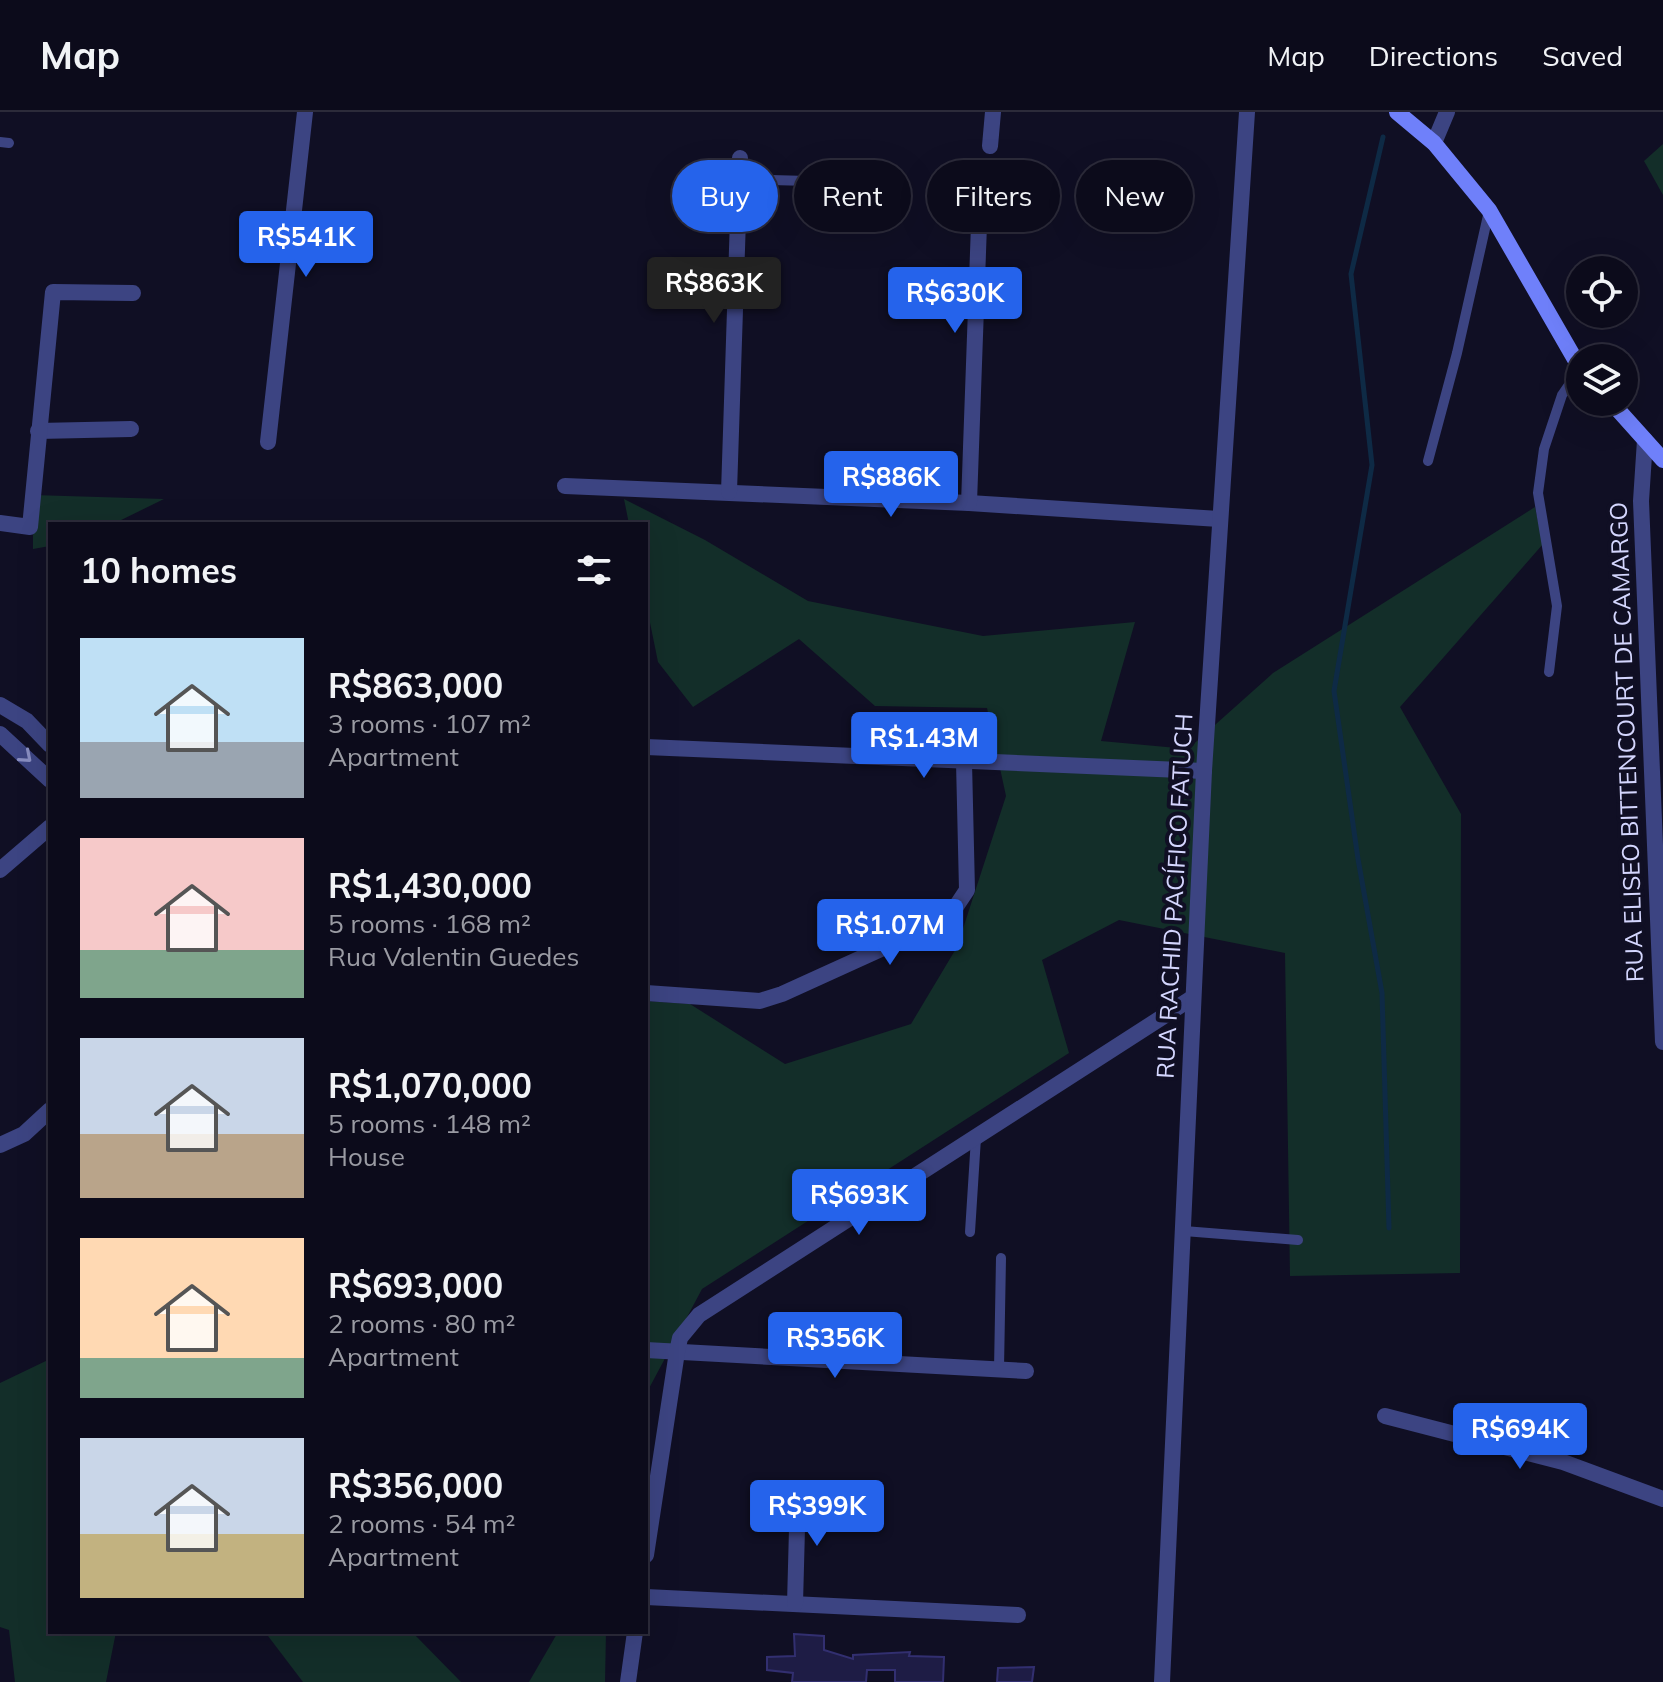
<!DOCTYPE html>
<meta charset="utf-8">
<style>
body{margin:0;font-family:Mulish,sans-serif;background:#1a1928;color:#f1f3f6;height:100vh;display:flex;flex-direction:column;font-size:30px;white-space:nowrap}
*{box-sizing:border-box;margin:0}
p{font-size:26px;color:#9a9ba3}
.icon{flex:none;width:44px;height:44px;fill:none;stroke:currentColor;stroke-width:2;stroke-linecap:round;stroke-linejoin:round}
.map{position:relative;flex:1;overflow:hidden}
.drawer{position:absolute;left:48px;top:410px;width:600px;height:1112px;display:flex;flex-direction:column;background:#0c0b1b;border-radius:0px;box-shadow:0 8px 32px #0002,0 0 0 2px #2c2b3a}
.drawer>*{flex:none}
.guide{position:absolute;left:672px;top:48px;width:760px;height:72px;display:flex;gap:16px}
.buttons{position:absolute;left:1566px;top:144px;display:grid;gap:16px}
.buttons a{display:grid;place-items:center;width:72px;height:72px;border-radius:50%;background:#0c0b1b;box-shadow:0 8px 32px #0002,0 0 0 2px #2c2b3a;font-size:40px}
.price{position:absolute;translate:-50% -68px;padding:0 18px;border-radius:8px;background:#2563eb;color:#fff;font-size:26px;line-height:52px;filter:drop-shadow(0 2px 4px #0008)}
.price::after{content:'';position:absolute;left:50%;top:48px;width:24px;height:18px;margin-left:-12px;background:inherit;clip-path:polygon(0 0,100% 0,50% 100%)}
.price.selected{background:#222;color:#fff}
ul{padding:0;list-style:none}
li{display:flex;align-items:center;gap:24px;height:200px;padding:0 32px}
li span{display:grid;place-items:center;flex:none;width:224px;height:160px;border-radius:0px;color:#555}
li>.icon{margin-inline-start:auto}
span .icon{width:96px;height:96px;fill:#fffc;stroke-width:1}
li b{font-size:34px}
h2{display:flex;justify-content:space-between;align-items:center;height:96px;padding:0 32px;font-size:34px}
.tag{padding:0 28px;border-radius:36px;background:#0c0b1b;box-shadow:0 8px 32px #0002,0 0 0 2px #2c2b3a;font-size:28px;line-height:72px}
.tag.selected{background:#2563eb;color:#fff}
header{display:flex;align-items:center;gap:48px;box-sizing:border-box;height:112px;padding:0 40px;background:#0c0b1b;border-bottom:2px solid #2c2b3a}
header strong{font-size:38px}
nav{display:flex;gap:44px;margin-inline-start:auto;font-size:28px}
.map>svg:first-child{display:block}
.green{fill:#132e29}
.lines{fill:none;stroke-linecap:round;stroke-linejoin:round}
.stream{stroke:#0e2a45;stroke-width:5}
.building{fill:#1e1c45;stroke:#322f70;stroke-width:2}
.lane{stroke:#3c4482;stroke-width:10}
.street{stroke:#3c4482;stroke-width:16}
.secondary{stroke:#6f80fa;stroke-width:16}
.oneway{stroke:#888dc0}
.labels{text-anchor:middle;stroke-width:8;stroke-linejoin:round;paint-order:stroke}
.street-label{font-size:24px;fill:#d4d6fe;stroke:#100f24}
</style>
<header>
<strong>Map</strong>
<nav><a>Map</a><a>Directions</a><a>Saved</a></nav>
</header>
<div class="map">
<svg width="1663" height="1570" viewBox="0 0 1663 1570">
<rect width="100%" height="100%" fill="#100f24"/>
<!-- green -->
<g class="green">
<polygon points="1663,32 1663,83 1644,49"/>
<polygon points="33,383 164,387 113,412 50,412 50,434 33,437"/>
<polygon points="624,387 705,428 808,489 983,524 1135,510 1101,629 1188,637 1273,561 1535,395 1543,432 1400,595 1461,702 1460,1161 1290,1164 1285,841 1119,808 1042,848 1069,941 702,1177 646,1282 646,889 690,892 785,952 911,912 957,835 1006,684 987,596 875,594 799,527 693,595 658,550 646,491 646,412 629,412"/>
<polygon points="50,1247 50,1520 116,1520 106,1570 15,1570 9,1518 0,1515 0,1271"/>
<polygon points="265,1520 412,1520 461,1570 303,1570"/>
<polygon points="558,1520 606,1520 605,1570 529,1570"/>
</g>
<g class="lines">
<!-- stream -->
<polyline class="stream" points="1383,25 1351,162 1372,353 1334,579 1358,747 1382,881 1389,1116"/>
</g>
<!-- building -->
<g class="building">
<polygon points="794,1522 824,1524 824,1538 853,1547 853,1543 910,1540 909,1544 944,1545 943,1570 895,1570 895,1558 867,1558 866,1570 792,1570 793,1561 767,1558 767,1545 795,1544"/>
<polygon points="1034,1555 1032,1570 997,1570 998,1556"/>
</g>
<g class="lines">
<!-- lane -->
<g class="lane">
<polyline points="0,30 9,31"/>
<polyline points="739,67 845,70"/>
<polyline points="1428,349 1457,241 1489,99"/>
<polyline points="1549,560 1557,494 1538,381 1544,337 1562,283 1580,257"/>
<polyline points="1184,1119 1298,1128"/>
<polyline points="970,1120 976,1026"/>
<polyline points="999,1257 1001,1146"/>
</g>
<!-- street -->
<g class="street">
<polyline points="1434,31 1447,0"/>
<polyline points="990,34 993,0"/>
<polyline points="38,319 131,317"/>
<polyline points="1645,328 1641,389 1663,930"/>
<polyline points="268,330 305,0"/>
<polyline points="565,374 969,391 1219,407"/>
<polyline points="729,380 740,46"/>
<polyline points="969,391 981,57"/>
<polyline points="0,411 30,415 53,180 133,181"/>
<polyline points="0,593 27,609 50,633"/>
<polyline points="0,622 50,668"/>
<polyline points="646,635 1204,659"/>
<polyline points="0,758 50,715"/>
<polyline points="646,881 760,889 782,882 936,812 955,796 967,778 964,650"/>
<polyline points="0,1033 24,1022 50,998"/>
<polyline points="646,1238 1026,1259"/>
<polyline points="1385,1304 1563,1350 1663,1387"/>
<polyline points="646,1443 677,1240 680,1226 699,1203 1192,886"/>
<polyline points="646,1485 1018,1503"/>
<polyline points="795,1492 798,1379"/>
<polyline points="628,1570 635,1520"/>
<polyline points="1162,1570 1204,659 1247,0"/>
</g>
<!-- secondary -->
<g class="secondary">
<polyline points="1397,0 1434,31 1489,98 1580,256"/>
<polyline points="1611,290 1663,348"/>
</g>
</g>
<!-- one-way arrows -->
<defs><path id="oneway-chevron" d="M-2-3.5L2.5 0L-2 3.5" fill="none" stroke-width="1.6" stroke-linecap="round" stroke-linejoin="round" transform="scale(2)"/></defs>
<use class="oneway" href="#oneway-chevron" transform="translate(26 645) rotate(41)"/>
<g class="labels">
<!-- street labels -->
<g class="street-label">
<text transform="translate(1627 630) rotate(-92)" y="8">RUA ELISEO BITTENCOURT DE CAMARGO</text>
<text transform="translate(1175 784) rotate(-87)" y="8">RUA RACHID PACÍFICO FATUCH</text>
</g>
</g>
</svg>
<div class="buttons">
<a><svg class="icon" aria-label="locate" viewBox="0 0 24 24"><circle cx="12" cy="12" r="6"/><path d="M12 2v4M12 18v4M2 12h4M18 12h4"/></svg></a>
<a><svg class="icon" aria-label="layers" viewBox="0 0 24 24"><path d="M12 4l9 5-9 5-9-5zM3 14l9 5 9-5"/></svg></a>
</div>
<b class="price" style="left:306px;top:167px">R$541K</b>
<b class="price selected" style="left:714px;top:213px">R$863K</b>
<b class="price" style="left:955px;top:223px">R$630K</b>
<b class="price" style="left:891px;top:407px">R$886K</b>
<b class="price" style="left:924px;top:668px">R$1.43M</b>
<b class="price" style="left:890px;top:855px">R$1.07M</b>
<b class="price" style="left:859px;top:1125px">R$693K</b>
<b class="price" style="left:835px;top:1268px">R$356K</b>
<b class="price" style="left:1520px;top:1359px">R$694K</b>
<b class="price" style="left:817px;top:1436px">R$399K</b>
<div class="guide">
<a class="tag selected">Buy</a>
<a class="tag">Rent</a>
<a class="tag">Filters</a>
<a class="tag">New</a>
</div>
<section class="drawer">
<h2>10 homes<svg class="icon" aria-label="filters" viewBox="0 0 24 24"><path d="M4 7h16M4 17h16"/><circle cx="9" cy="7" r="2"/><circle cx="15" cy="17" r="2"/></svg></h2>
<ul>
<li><span style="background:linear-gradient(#bfe0f5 65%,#9aa5b1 0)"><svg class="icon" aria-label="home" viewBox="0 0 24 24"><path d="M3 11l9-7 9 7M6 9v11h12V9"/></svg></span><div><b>R$863,000</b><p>3 rooms · 107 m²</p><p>Apartment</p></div></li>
<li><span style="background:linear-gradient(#f6c9c9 70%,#7fa58c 0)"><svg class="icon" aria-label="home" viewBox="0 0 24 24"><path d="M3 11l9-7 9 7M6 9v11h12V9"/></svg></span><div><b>R$1,430,000</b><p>5 rooms · 168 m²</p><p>Rua Valentin Guedes</p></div></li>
<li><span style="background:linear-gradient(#c9d6e8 60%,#b9a48a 0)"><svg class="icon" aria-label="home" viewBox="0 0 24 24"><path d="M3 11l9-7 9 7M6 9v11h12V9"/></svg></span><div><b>R$1,070,000</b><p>5 rooms · 148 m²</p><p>House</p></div></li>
<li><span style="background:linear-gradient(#ffd9b3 75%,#7fa58c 0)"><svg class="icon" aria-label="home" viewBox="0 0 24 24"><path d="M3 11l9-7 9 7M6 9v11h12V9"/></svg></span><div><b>R$693,000</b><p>2 rooms · 80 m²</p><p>Apartment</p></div></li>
<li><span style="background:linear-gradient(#c9d6e8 60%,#c2b280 0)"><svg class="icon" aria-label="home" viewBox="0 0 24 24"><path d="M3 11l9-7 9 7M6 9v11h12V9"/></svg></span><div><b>R$356,000</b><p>2 rooms · 54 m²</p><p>Apartment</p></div></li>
</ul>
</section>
</div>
